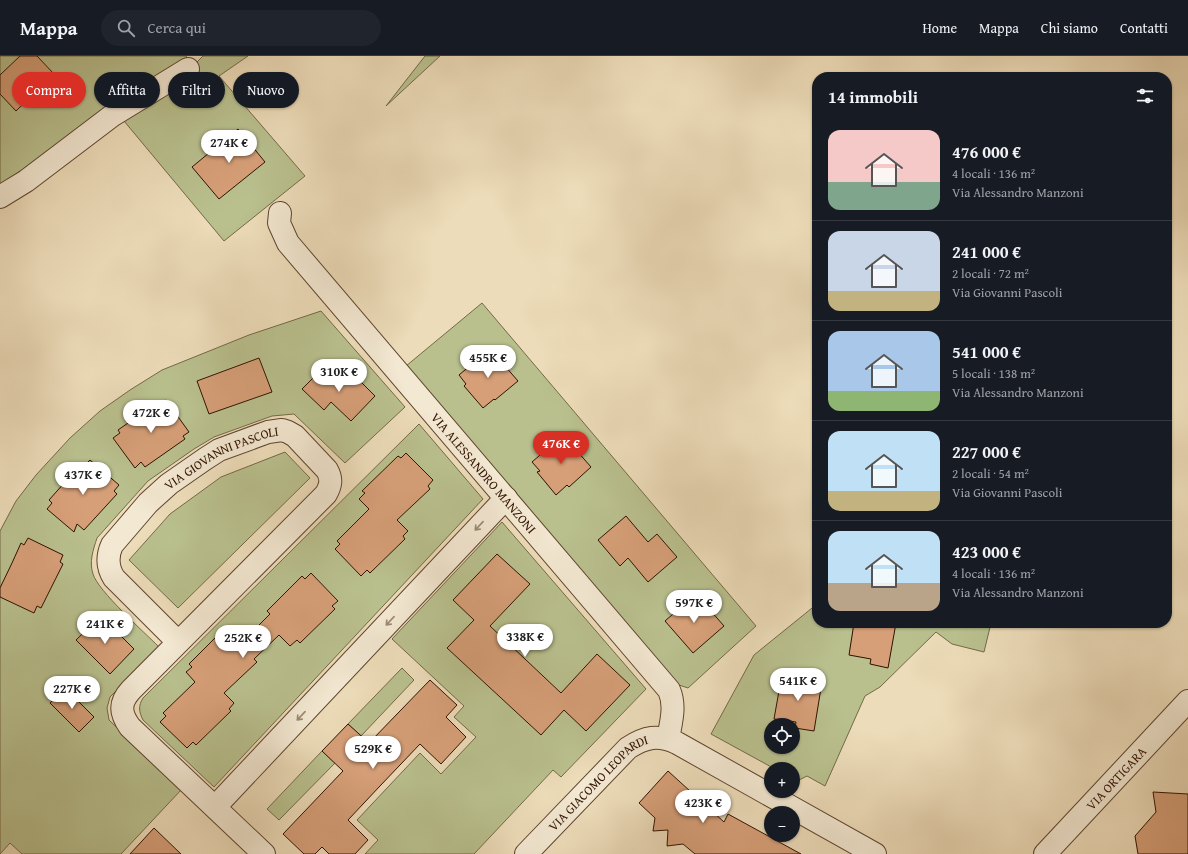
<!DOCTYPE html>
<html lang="it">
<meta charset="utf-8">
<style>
body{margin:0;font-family:"Gentium Book Plus",serif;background:#20242c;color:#f1f3f6;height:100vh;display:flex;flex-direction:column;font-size:15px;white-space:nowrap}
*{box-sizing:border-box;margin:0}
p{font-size:13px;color:#9ea1a6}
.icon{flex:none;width:22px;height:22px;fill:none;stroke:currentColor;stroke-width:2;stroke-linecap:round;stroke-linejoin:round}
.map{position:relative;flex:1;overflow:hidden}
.sheet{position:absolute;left:812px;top:16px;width:360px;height:556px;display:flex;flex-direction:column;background:#171b24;border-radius:16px;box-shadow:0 1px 3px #0004}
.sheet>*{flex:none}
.top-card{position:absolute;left:12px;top:16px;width:380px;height:36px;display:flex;gap:8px}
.fabs{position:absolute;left:764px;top:662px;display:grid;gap:8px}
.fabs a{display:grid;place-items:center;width:36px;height:36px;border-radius:50%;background:#171b24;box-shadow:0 1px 3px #0004;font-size:20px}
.price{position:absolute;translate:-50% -34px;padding:0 9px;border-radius:14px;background:#fff;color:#222;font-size:13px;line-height:26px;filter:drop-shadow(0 1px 2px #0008)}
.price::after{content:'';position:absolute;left:50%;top:24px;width:12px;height:9px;margin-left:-6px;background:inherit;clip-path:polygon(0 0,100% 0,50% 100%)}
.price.active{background:#d93025;color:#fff}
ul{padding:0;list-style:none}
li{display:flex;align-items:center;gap:12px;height:100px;padding:0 16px}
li+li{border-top:1px solid #363941}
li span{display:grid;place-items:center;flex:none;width:112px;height:80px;border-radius:12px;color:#555}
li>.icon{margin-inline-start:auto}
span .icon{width:48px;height:48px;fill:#fffc;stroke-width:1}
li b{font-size:17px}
h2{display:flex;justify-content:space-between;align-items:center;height:48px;padding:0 16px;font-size:17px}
.chip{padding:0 14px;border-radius:18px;background:#171b24;box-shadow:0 1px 3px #0004;font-size:14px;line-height:36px}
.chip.active{background:#d93025;color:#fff}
header{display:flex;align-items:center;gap:24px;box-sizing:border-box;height:56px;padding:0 20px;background:#171b24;border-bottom:1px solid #363941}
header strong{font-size:19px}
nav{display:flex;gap:22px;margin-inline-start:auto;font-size:14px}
.search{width:280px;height:36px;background:#20242c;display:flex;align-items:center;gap:10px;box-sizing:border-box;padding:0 14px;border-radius:22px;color:#9ea1a6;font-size:15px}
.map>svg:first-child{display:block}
.green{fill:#b9c08e;stroke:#746947;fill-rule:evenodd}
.building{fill:#d69f78;stroke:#2f1200}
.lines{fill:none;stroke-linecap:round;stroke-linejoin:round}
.minor-casing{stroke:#5e442e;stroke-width:24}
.tertiary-casing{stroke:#5e442e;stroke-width:24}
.minor{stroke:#f3e8d2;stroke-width:22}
.tertiary{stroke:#f3e8d2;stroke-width:22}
.oneway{stroke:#9b8874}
.labels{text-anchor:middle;stroke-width:3;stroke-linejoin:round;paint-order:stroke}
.street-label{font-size:13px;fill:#2f1200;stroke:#f3e8d2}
</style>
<header>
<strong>Mappa</strong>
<div class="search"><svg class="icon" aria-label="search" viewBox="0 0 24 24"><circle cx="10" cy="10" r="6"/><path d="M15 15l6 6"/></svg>Cerca qui</div>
<nav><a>Home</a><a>Mappa</a><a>Chi siamo</a><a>Contatti</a></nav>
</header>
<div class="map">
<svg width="1188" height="798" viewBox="0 0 1188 798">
<rect width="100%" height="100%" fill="#eddcb9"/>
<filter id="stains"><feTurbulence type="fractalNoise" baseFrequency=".005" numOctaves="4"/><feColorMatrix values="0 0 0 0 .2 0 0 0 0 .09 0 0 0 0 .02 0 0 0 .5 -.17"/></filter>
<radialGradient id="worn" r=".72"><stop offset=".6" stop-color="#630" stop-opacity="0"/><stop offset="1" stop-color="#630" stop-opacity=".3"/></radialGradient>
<!-- green -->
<g class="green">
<polygon points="0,0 186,0 189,4 0,132"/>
<polygon points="203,0 248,0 219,20 305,120 224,185 124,65 199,15 194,9"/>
<polygon points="425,0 440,0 386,50"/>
<polygon points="482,247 756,570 688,632 676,628 406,310"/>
<path d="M321,255L405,351L345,407L294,358L272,360L214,381L194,393L148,425L97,482C93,494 89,506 93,518C98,535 144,576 159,591L110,641L107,652L109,664L182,733L121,798H22L10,787L0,798V475L16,445L36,419L70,382L100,355L130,334L162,314L249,279Z"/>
<path d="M419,368L483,443L214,731L143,664C139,656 138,650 143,642Z"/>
<polygon points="285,396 310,422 178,552 129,504 170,458 221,421"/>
<polygon points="502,466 646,633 561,721 553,714 474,798 365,798 378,784 357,764 420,697 441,718 476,681 454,661 464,650 392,583"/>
<path d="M817,548V567H991L984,596L952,588L936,576L880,631L865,640L825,730L807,720L797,725L793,723V713H775L711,678L754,599ZM771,669H793V691H771Z"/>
<polygon points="402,612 414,624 361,680 348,668"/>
<polygon points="322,695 335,707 279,764 267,753"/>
</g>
<!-- building -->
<g class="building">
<polygon points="20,0 37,0 54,18 16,55 0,38 0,19"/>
<polygon points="238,73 265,106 219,143 192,111"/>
<polygon points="490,293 518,325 495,344 494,343 483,352 464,330 466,328 459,319"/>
<polygon points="259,302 272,336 209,358 197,325"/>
<polygon points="325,310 344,328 354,319 375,340 351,365 331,346 324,354 302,333"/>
<polygon points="166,344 189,376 183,380 185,383 145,411 141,406 135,412 113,382 120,377 118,374 141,358 158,345 160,348"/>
<polygon points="563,379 591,411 569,431 567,429 556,439 537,416 540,415 532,406"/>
<polygon points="406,397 433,424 428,430 430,433 397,464 408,475 403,480 405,483 370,517 367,514 361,520 335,493 340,488 337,485 369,453 359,443 365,437 362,435 398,400 401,402"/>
<polygon points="90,404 119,429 114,435 117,438 84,474 77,468 74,476 47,453 52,447 49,444 82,407 85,409"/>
<polygon points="626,460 648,486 657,478 677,501 648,526 628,502 620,510 598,484"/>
<polygon points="28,482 63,499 60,506 63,508 41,552 37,550 34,557 0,541 0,532 12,507 21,487 24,489"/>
<polygon points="497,498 530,528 490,570 561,637 597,598 630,629 586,675 564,654 541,679 447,592 474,564 453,544"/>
<polygon points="311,517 338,545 332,550 335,553 300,587 297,584 290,590 279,579 254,603 257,606 224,637 234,647 229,653 231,655 196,689 193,686 187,692 160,666 166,660 163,657 195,626 186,616 192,611 189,608 224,573 227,576 232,570 245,583 270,558 267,555 302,520 305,523"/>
<polygon points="696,538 724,570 693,597 665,565"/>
<polygon points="101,560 134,593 110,618 76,584"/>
<polygon points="854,567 896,567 888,612 870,608 871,603 849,599"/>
<polygon points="782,618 822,626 814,675 795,672 796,666 774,663"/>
<polygon points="430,624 457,649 446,661 466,681 441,708 420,688 380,730 348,764 368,784 355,798 329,798 322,791 315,798 304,798 283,778 343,715 322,695 348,668 369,687"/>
<polygon points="65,632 94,661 79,676 50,647"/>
<polygon points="668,715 724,766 728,758 801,798 695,798 683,788 667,790 668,774 653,775 655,762 639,747"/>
<polygon points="1153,736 1188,738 1188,798 1138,798 1135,780 1156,756"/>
<polygon points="154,772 181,798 130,798"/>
</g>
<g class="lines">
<!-- minor casing -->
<g class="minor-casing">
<g id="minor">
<polyline points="0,141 26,125 113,59 188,13"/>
<path id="s1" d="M280,157L279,167L288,187L669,634C676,650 671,666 668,683"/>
<path id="s2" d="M178,586L114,522C107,511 107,500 112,489L148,447L169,428L205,403L219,394L268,376L282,374L288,376L295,380L327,414C332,423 331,429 326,438L131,634C119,647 120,657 130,671L264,798"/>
<polyline points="215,751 506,442"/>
<path id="s3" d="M526,798L628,692C645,681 658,678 677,687L875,798"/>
</g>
</g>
<!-- tertiary casing -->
<g class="tertiary-casing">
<g id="tertiary">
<path id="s4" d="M1045,798L1188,645"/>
</g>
</g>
<!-- minor -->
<use href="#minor" class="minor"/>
<!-- tertiary -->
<use href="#tertiary" class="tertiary"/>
</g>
<!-- one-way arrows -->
<defs><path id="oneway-shaft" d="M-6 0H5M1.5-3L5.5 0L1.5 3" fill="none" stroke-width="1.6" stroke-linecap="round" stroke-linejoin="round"/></defs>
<g class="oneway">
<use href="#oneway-shaft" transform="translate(479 470) rotate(133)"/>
<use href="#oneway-shaft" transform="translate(390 565) rotate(133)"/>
<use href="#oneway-shaft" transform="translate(301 660) rotate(133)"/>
</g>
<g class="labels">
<!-- street labels -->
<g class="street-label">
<text dy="5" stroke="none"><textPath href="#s2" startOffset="268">VIA GIOVANNI PASCOLI</textPath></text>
<text dy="5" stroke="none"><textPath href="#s1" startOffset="334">VIA ALESSANDRO MANZONI</textPath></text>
<text dy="5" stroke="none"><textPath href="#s4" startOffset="104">VIA ORTIGARA</textPath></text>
<text dy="5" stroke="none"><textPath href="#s3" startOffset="102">VIA GIACOMO LEOPARDI</textPath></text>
</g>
</g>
<rect width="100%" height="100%" filter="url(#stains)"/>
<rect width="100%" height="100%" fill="url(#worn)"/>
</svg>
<div class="fabs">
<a><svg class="icon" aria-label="locate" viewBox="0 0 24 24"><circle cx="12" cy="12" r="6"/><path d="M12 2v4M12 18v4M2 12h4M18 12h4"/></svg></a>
<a>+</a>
<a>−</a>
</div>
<b class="price" style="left:229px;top:108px">274K €</b>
<b class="price" style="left:488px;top:323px">455K €</b>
<b class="price" style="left:339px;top:337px">310K €</b>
<b class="price" style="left:151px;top:378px">472K €</b>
<b class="price active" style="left:561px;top:409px">476K €</b>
<b class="price" style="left:83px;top:440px">437K €</b>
<b class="price" style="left:694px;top:568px">597K €</b>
<b class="price" style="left:105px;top:589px">241K €</b>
<b class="price" style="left:525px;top:602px">338K €</b>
<b class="price" style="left:243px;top:603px">252K €</b>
<b class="price" style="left:798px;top:646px">541K €</b>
<b class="price" style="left:72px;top:654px">227K €</b>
<b class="price" style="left:373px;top:714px">529K €</b>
<b class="price" style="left:703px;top:768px">423K €</b>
<div class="top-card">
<a class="chip active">Compra</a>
<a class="chip">Affitta</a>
<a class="chip">Filtri</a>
<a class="chip">Nuovo</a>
</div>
<section class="sheet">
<h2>14 immobili<svg class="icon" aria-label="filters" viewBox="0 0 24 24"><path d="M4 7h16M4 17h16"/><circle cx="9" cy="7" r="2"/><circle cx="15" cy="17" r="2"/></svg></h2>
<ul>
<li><span style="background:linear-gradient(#f6c9c9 65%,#7fa58c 0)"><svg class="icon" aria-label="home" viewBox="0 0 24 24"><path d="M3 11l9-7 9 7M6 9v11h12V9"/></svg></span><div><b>476 000 €</b><p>4 locali · 136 m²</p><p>Via Alessandro Manzoni</p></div></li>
<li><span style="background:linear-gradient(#c9d6e8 75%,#c2b280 0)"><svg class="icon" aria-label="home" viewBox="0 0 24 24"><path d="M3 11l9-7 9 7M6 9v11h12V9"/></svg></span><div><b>241 000 €</b><p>2 locali · 72 m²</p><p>Via Giovanni Pascoli</p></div></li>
<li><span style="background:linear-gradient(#a9c7e8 75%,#8fb573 0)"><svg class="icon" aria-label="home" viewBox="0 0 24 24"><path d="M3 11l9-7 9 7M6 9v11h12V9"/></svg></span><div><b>541 000 €</b><p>5 locali · 138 m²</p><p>Via Alessandro Manzoni</p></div></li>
<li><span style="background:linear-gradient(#bfe0f5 75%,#c2b280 0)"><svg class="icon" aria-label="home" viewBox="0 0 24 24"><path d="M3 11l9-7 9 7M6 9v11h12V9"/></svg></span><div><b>227 000 €</b><p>2 locali · 54 m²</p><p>Via Giovanni Pascoli</p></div></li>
<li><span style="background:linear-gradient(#bfe0f5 65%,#b9a48a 0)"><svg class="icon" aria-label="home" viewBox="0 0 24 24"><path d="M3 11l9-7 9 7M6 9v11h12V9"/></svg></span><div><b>423 000 €</b><p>4 locali · 136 m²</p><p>Via Alessandro Manzoni</p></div></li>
</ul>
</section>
</div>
